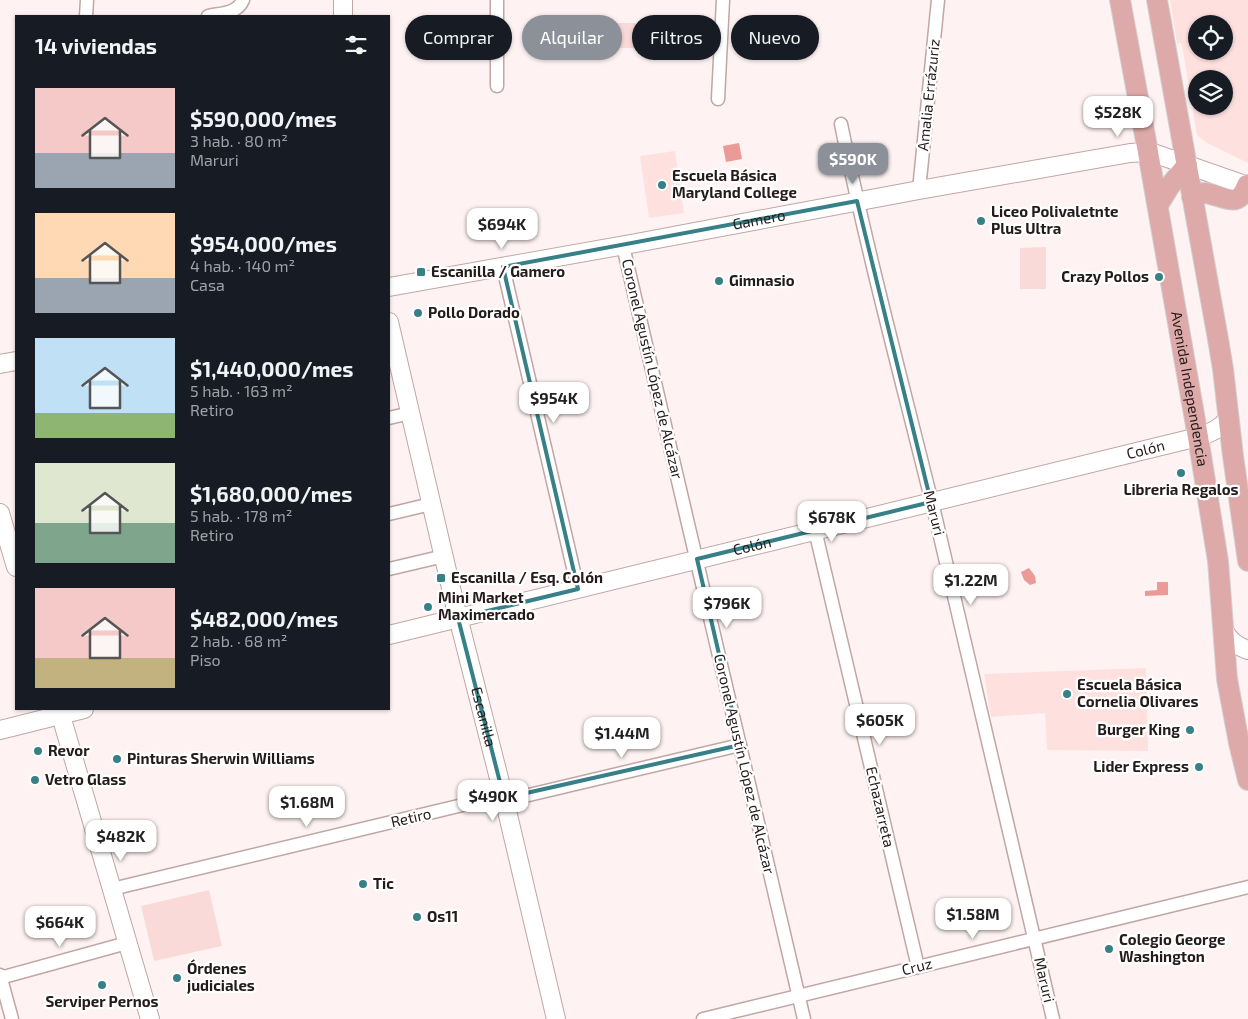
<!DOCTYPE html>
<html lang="es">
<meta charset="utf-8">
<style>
body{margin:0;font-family:"Exo 2",sans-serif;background:#20242c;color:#f1f3f6;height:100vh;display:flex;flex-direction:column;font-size:19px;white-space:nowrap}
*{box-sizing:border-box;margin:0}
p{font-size:16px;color:#9ea1a6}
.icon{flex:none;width:28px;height:28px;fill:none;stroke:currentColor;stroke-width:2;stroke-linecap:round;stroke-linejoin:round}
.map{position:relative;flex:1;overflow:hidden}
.sheet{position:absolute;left:15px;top:15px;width:375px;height:695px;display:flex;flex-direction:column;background:#171b24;border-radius:0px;box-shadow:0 1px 4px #0004}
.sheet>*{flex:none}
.banner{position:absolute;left:405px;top:15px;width:475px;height:45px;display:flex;gap:10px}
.controls{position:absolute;left:1188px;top:15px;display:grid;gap:10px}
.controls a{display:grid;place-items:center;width:45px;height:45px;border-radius:50%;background:#171b24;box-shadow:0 1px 4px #0004;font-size:25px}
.price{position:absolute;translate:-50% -42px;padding:0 11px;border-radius:10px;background:#fff;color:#222;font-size:16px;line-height:32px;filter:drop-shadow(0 1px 2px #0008)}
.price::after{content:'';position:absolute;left:50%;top:30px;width:15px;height:11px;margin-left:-8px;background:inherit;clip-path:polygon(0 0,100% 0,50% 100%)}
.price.current{background:#8c9099;color:#fff}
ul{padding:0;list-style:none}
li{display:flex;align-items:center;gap:15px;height:125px;padding:0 20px}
li span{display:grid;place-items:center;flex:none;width:140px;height:100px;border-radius:0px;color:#555}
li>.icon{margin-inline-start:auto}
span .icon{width:60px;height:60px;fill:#fffc;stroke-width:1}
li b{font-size:21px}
h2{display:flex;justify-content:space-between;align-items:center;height:60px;padding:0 20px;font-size:21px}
.chip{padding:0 18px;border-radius:22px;background:#171b24;box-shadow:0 1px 4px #0004;font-size:18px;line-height:45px}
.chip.current{background:#8c9099;color:#fff}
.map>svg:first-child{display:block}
.built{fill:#fee1df;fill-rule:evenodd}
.green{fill:#fadad9}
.water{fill:#eb9a98}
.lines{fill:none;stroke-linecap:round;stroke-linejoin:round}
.street-casing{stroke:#c0a6a5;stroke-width:15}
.secondary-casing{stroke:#c0a6a5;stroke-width:20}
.primary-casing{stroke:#d3d1d1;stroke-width:22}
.street{stroke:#fff;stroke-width:12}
.secondary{stroke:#fff;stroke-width:18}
.primary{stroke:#ddaaa9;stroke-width:20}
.marked{fill:none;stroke:#388087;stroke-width:4;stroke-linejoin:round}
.poi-dot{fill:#388087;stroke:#fff;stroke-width:2}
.labels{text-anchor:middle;stroke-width:4.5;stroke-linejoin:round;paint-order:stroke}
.street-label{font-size:15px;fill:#241b1a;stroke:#fff}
.poi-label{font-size:15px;font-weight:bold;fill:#241b1a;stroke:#fff;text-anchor:start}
</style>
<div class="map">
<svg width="1248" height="1019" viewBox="0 0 1248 1019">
<rect width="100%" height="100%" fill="#fef3f2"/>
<!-- built -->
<g class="built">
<path d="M1170,0H1248V163L1207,143L1197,135L1182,46L1181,43L1177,44ZM1196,24H1224V51H1196ZM1196,79H1224V106H1196Z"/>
<polygon points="675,151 684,213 649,218 640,156"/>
<polygon points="1146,668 1148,751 1047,750 1045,713 991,717 984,674"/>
</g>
<!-- green -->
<g class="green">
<rect x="584" y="23" width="52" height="25"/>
<polygon points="1046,247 1046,289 1020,289 1020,248"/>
<polygon points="209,890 222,946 154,961 141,906"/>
</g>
<!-- water -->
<g class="water">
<polygon points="739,143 742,159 726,162 723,146"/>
<polygon points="1029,568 1035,576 1036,583 1030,585 1024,580 1021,572"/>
<polygon points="1157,582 1168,582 1168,595 1145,596 1145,591 1157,590"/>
</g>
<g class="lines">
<!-- street casing -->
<g class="street-casing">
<g id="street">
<polyline points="497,0 497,86"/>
<polyline points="86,16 87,0"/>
<path d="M208,16C222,13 237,14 243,0"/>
<polyline points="718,99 723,0"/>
<path d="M841,124C868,256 903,385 935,515C975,683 1014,851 1053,1019"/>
<polyline points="919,190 938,0"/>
<polyline points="623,246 804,1019"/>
<polyline points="503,267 578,589"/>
<polyline points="389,418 410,413"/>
<polyline points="389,514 431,504"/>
<polyline points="815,530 918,967"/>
<polyline points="389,569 444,556"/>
<polyline points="112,889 496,797 512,799 740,745"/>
<polyline points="0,975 12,1019"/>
<polyline points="0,978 127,943"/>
<polyline points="703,1019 1248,887"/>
</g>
</g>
<!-- secondary casing -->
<g class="secondary-casing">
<g id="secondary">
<polyline points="343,0 343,16"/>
<path id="s1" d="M389,287L636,243L919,190L1130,153L1148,152L1156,154L1248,186"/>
<path id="s2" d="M389,322L455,605L504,798L556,1019"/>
<polyline points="0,364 16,361"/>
<polyline points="0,513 16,567"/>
<path d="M1223,629C1229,640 1236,646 1248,650"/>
<path id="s3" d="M389,635L1198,437C1210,433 1220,429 1228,419"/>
<polyline points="59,709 150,1019"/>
<polyline points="0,730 84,709"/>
</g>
</g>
<!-- primary casing -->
<g class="primary-casing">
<g id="primary">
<path id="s4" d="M1120,0L1148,152L1198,437L1218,561L1220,587L1227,679L1239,743L1248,780"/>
<polyline points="1157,0 1218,339 1223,369 1233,456 1248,561"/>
<path d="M1192,197C1196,195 1200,193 1205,193C1223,195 1238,211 1247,185"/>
<polyline points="1158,205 1169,187 1187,165"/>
</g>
</g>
<!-- street -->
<use href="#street" class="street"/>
<!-- secondary -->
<use href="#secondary" class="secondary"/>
<!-- primary -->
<use href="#primary" class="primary"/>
</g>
<!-- marked area -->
<path class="marked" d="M857,201L931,502L697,559L740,745L504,798L458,618L578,589L503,267Z"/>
<!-- markers -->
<g class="poi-dot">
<circle cx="662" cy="185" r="5"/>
<circle cx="981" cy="221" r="5"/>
<rect x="416" y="267" width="10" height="10" rx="2.5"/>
<circle cx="1159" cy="277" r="5"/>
<circle cx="719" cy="281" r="5"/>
<circle cx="418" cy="313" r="5"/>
<circle cx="1181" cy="473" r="5"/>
<rect x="436" y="573" width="10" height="10" rx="2.5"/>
<circle cx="428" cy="607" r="5"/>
<circle cx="1067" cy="694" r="5"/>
<circle cx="1190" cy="730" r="5"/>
<circle cx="38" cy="751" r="5"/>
<circle cx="117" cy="759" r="5"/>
<circle cx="1199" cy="767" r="5"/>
<circle cx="35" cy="780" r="5"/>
<circle cx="363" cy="884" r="5"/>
<circle cx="417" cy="917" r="5"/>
<circle cx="1109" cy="949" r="5"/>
<circle cx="177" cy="978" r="5"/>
<circle cx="102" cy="985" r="5"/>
</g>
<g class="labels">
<!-- street labels -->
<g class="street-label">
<text transform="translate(929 95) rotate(-84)" y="5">Amalia Errázuriz</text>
<text dy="5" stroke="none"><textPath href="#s1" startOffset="376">Gamero</textPath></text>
<text transform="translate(652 369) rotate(77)" y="5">Coronel Agustín López de Alcázar</text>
<text dy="5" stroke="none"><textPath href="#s4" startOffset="395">Avenida Independencia</textPath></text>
<text dy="5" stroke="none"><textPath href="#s3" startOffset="779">Colón</textPath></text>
<text transform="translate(934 513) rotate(76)" y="5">Maruri</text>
<text dy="5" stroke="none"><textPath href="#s3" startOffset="374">Colón</textPath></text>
<text dy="5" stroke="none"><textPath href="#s2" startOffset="406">Escanilla</textPath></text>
<text transform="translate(744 764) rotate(77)" y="5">Coronel Agustín López de Alcázar</text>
<text transform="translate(880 807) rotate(77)" y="5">Echazarreta</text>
<text transform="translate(411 818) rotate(-13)" y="5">Retiro</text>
<text transform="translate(917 967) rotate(-14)" y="5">Cruz</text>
<text transform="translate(1044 980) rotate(77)" y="5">Maruri</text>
</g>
<!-- poi labels -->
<g class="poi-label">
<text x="672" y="181">Escuela Básica<tspan x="672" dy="17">Maryland College</tspan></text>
<text x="991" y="217">Liceo Polivaletnte<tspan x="991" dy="17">Plus Ultra</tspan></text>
<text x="431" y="277">Escanilla / Gamero</text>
<text x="1149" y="282" text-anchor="end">Crazy Pollos</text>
<text x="729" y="286">Gimnasio</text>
<text x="428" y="318">Pollo Dorado</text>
<text x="1181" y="495" text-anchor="middle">Libreria Regalos</text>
<text x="451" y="583">Escanilla / Esq. Colón</text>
<text x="438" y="603">Mini Market<tspan x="438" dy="17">Maximercado</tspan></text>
<text x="1077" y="690">Escuela Básica<tspan x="1077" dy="17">Cornelia Olivares</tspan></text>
<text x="1180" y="735" text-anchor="end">Burger King</text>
<text x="48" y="756">Revor</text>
<text x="127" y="764">Pinturas Sherwin Williams</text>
<text x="1189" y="772" text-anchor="end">Lider Express</text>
<text x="45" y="785">Vetro Glass</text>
<text x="373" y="889">Tic</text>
<text x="427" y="922">Os11</text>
<text x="1119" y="945">Colegio George<tspan x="1119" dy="17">Washington</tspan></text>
<text x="187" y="974">Órdenes<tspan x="187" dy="17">judiciales</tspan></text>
<text x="102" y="1007" text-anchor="middle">Serviper Pernos</text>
</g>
</g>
</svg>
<div class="controls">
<a><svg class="icon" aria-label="locate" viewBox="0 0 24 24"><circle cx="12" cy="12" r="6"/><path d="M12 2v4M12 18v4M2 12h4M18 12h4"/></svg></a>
<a><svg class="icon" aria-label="layers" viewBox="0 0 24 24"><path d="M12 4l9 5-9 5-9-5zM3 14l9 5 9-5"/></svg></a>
</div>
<b class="price" style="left:1118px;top:138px">$528K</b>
<b class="price current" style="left:853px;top:185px">$590K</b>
<b class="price" style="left:502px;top:250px">$694K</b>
<b class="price" style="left:554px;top:424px">$954K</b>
<b class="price" style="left:832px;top:543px">$678K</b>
<b class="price" style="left:971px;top:606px">$1.22M</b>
<b class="price" style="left:727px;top:629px">$796K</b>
<b class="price" style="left:880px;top:746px">$605K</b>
<b class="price" style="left:622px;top:759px">$1.44M</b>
<b class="price" style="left:493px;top:822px">$490K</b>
<b class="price" style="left:307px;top:828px">$1.68M</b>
<b class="price" style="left:121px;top:862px">$482K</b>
<b class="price" style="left:973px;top:940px">$1.58M</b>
<b class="price" style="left:60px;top:948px">$664K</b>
<div class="banner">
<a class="chip">Comprar</a>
<a class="chip current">Alquilar</a>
<a class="chip">Filtros</a>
<a class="chip">Nuevo</a>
</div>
<section class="sheet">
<h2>14 viviendas<svg class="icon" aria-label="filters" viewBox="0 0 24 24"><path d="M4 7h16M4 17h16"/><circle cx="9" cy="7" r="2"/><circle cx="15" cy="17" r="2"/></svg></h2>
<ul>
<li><span style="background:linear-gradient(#f6c9c9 65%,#9aa5b1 0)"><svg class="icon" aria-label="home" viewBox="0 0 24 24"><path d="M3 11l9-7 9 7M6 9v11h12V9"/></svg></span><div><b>$590,000/mes</b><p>3 hab. · 80 m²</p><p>Maruri</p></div></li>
<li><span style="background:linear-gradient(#ffd9b3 65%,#9aa5b1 0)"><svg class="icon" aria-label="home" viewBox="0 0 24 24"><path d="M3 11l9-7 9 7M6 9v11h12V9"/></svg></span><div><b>$954,000/mes</b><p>4 hab. · 140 m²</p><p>Casa</p></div></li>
<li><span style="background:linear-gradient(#bfe0f5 75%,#8fb573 0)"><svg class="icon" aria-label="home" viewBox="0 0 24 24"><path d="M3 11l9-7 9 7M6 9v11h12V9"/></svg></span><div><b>$1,440,000/mes</b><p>5 hab. · 163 m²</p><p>Retiro</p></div></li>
<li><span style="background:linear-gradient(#dfe7d0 60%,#7fa58c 0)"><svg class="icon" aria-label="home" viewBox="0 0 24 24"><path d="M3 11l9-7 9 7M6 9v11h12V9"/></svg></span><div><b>$1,680,000/mes</b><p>5 hab. · 178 m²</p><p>Retiro</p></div></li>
<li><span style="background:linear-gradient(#f6c9c9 70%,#c2b280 0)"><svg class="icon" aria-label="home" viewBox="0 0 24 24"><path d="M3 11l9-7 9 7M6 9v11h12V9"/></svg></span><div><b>$482,000/mes</b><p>2 hab. · 68 m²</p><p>Piso</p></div></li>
</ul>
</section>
</div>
